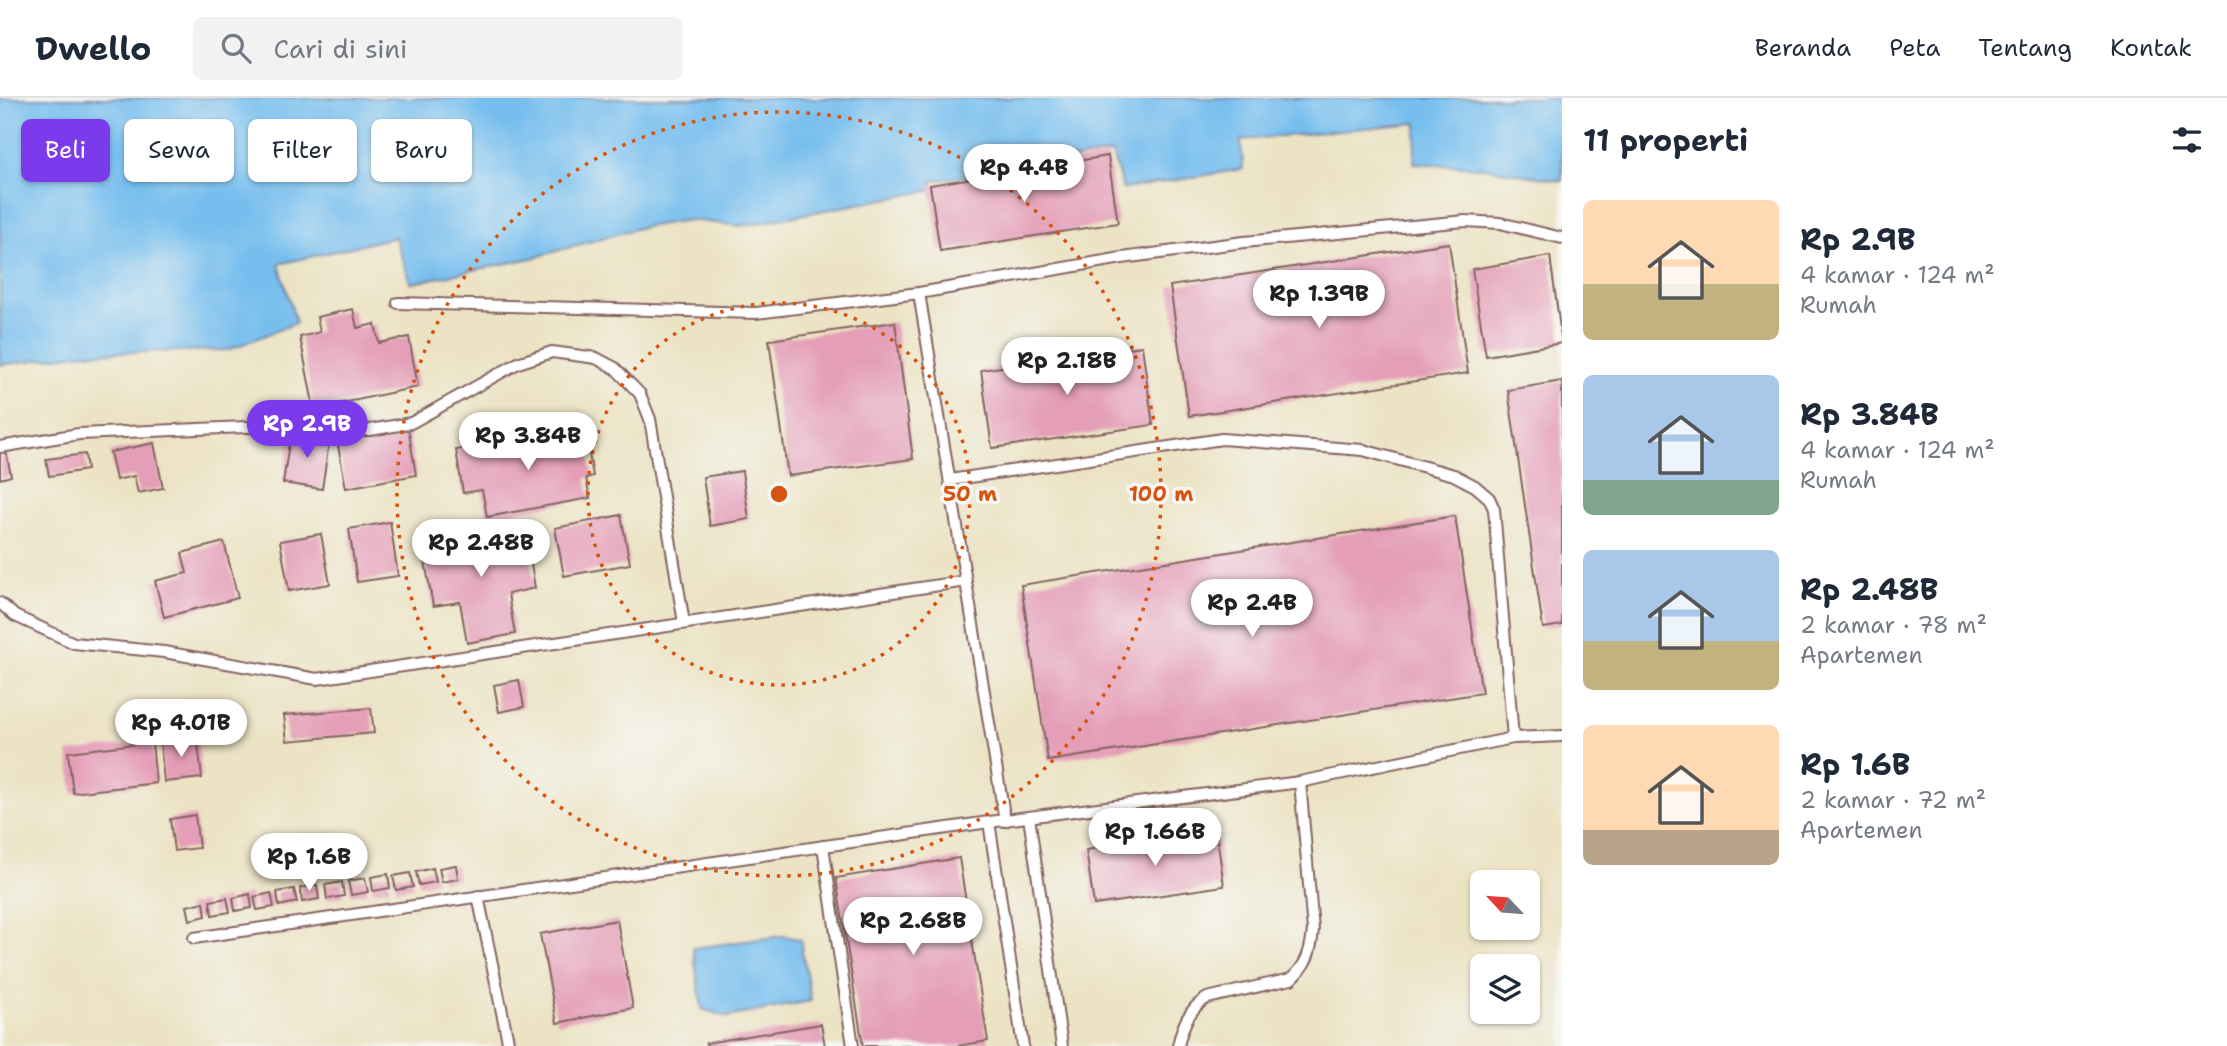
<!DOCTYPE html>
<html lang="id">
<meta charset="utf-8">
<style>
body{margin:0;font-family:"Shantell Sans",sans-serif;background:#f2f2f3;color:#1f2937;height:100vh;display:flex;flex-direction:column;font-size:26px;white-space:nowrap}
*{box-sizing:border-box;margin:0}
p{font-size:23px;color:#747a83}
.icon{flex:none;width:38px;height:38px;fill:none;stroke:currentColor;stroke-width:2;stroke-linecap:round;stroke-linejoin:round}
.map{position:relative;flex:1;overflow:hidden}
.details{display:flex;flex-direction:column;background:#fff;width:665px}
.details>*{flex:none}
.hud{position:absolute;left:21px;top:21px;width:665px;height:63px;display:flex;gap:14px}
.needle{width:46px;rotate:296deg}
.tools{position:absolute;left:1470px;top:772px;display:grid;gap:14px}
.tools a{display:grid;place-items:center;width:70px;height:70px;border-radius:10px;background:#fff;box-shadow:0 2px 5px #0004;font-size:35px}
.price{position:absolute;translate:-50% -60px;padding:0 16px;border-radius:24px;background:#fff;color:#222;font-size:23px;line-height:46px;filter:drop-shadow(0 2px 4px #0008)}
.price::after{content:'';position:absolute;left:50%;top:42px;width:21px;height:16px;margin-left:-10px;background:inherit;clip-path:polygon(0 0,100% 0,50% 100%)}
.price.on{background:#7c3aed;color:#fff}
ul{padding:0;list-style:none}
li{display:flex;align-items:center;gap:21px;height:175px;padding:0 21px}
li span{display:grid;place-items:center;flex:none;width:196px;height:140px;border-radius:10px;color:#555}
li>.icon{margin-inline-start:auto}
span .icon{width:84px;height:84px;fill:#fffc;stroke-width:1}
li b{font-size:30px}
h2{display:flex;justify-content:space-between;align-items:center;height:84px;padding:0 21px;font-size:30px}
.chip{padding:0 24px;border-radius:10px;background:#fff;box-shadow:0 2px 5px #0004;font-size:24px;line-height:63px}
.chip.on{background:#7c3aed;color:#fff}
header{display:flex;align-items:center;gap:42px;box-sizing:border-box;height:98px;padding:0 35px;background:#fff;border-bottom:2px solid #e0e1e3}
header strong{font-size:33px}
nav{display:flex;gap:38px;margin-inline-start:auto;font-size:24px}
.search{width:490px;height:63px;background:#f2f2f3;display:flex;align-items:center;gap:18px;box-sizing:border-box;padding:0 24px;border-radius:10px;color:#747a83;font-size:26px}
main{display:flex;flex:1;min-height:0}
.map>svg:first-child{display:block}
.water{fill:#76beee;stroke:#606e8c;stroke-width:2}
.building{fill:#e49eb7}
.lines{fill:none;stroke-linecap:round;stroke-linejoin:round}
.lane-casing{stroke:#836461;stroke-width:14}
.lane{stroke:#fff;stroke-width:10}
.ring{fill:none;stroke:#d8530f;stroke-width:3.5;stroke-dasharray:3.5 7}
.centre{fill:#d8530f;stroke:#f6f6f2;stroke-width:3.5}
.ring-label{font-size:21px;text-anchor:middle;font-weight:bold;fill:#d8530f;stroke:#f6f6f2;stroke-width:7;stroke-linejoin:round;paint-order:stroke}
</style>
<header>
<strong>Dwello</strong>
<div class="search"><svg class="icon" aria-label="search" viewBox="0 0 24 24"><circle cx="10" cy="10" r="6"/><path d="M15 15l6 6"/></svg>Cari di sini</div>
<nav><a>Beranda</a><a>Peta</a><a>Tentang</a><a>Kontak</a></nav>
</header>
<main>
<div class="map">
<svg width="1562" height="948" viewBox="0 0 1562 948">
<rect width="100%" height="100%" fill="#f6f6f2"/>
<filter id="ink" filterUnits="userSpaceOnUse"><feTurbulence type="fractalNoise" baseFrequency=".0143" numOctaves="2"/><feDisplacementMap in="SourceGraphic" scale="14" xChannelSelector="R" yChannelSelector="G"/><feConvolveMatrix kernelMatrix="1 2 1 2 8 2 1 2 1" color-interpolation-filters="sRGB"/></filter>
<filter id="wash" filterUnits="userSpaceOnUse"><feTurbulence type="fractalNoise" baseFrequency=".00686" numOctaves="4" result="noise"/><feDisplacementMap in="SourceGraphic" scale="28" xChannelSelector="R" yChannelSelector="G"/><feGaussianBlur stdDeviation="1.57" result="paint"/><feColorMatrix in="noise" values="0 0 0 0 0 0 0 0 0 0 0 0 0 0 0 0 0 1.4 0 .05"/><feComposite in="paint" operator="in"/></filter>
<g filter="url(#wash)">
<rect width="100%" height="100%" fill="#ece3c4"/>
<!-- water -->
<g class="water">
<polygon points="0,0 1562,0 1562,83 1479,69 1414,65 1417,25 1241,42 1243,71 1123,91 1112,55 932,83 933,92 741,128 689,122 638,130 532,160 411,185 395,139 279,166 296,225 228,252 85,255 0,267"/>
<polygon points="783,838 800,841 811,903 727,919 702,911 693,850"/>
</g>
<g id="blocks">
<!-- building -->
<g class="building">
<polygon points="1108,58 1118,125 940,153 930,87"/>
<polygon points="1449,145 1468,275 1189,318 1170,188"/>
<polygon points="1550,158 1562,245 1486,258 1472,171"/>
<polygon points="353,211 357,230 375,226 379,245 409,239 418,289 314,311 300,239 320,234 317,219"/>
<polygon points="895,224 913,361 788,378 769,242"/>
<polygon points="1142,248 1153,327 992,350 981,272"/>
<polygon points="1562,283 1562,527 1543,530 1508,292"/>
<polygon points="408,329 416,377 346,390 337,342"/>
<polygon points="580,330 582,346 587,345 593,378 586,380 590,400 487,419 482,392 463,395 456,352"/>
<polygon points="291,332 330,338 322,391 283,385"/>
<polygon points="154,345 163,390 138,395 134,378 116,382 110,354"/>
<polygon points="6,353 11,378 0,381 0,354"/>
<polygon points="85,356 87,372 49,378 46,361"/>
<polygon points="742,373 749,421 710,428 703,379"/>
<polygon points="621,417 630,466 564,478 555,430"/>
<polygon points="1455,418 1482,595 1048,663 1021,487"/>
<polygon points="390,424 398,478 357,484 349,431"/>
<polygon points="525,429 535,490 508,496 515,536 467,545 460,504 433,508 422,447"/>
<polygon points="321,436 330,486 289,493 280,443"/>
<polygon points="224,444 238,500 164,519 155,483 187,475 182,455"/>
<polygon points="519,582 524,609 499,614 494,587"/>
<polygon points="371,610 374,635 287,643 284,617"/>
<polygon points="197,637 202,680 164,684 160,642"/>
<polygon points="152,644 156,685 73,695 68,654"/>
<polygon points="195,717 199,750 174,753 170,721"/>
<polygon points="1216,732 1224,788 1094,807 1086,752"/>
<polygon points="959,760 988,943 957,948 863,948 836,780"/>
<polygon points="456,767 458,781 442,784 439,770"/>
<polygon points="433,770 436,784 419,787 416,774"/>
<polygon points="410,775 413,789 396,792 393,778"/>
<polygon points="388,776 390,790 373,793 371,779"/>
<polygon points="365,780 368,794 351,797 348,783"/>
<polygon points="342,784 344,798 327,801 325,787"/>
<polygon points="317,787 319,801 302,804 300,790"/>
<polygon points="294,791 297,804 279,808 277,794"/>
<polygon points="271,795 274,809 257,812 254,799"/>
<polygon points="250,796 252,810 235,813 233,800"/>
<polygon points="227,800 230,814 212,817 210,803"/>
<polygon points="204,804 206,818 190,822 187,808"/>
<polygon points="617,822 633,910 557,925 540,836"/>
<polygon points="821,926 825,948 707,948 706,945"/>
</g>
</g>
</g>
<g filter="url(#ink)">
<use href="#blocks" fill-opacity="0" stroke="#836461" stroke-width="2"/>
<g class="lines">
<!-- lane casing -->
<g class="lane-casing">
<g id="lane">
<polyline points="919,195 1005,723"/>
<polyline points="398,205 756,215 919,195 1122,160 1244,144 1465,123 1500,125 1562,140"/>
<polyline points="0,349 79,336 268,328 330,334 370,332 411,325 518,265 552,254 596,260 615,270 640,296 650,321 684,525"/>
<polyline points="950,382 1222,341 1363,352 1454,377 1475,388 1489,400 1494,411 1513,640"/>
<polyline points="0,505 15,518 74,545 164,554 317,581 966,483"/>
<polyline points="1029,719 1062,948"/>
<polyline points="989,724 1023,948"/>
<polyline points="823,748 853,948"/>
<polyline points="478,798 509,948"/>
<polyline points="194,840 989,724 1300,684 1513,640 1562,638"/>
<path d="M1178,948C1182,929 1189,910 1207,900L1291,881C1307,867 1311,853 1313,832L1300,684"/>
</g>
</g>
<!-- lane -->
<use href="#lane" class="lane"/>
</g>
</g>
<!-- distance rings -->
<g class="ring">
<circle cx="779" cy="396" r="191"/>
<circle cx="779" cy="396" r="382"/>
</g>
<circle cx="779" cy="396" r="10" class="centre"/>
<g class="ring-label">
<text x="970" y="403">50 m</text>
<text x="1161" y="403">100 m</text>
</g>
</svg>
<div class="tools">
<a><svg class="needle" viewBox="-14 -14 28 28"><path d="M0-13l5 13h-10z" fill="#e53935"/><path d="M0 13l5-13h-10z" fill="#747a83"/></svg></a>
<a><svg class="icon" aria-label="layers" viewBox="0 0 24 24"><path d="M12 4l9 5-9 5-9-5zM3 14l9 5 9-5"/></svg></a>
</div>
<b class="price" style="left:1024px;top:106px">Rp 4.4B</b>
<b class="price" style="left:1319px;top:232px">Rp 1.39B</b>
<b class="price" style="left:1067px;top:299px">Rp 2.18B</b>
<b class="price on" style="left:307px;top:362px">Rp 2.9B</b>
<b class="price" style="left:528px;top:374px">Rp 3.84B</b>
<b class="price" style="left:481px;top:481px">Rp 2.48B</b>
<b class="price" style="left:1252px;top:541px">Rp 2.4B</b>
<b class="price" style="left:181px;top:661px">Rp 4.01B</b>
<b class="price" style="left:1155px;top:770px">Rp 1.66B</b>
<b class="price" style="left:309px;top:795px">Rp 1.6B</b>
<b class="price" style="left:913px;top:859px">Rp 2.68B</b>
<div class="hud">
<a class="chip on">Beli</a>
<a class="chip">Sewa</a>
<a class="chip">Filter</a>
<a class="chip">Baru</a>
</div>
</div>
<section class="details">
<h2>11 properti<svg class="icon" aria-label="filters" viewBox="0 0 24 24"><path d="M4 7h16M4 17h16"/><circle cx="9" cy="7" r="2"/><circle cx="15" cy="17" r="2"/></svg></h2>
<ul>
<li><span style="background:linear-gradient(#ffd9b3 60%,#c2b280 0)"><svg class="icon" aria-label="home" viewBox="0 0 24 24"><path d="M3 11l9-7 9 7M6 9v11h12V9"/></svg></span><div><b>Rp 2.9B</b><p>4 kamar · 124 m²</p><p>Rumah</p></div></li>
<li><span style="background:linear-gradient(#a9c7e8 75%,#7fa58c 0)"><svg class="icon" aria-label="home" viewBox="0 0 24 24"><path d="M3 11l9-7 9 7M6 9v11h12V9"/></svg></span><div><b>Rp 3.84B</b><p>4 kamar · 124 m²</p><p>Rumah</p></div></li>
<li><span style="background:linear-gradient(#a9c7e8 65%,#c2b280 0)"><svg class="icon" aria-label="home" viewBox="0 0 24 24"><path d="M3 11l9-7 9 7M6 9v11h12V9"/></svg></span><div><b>Rp 2.48B</b><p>2 kamar · 78 m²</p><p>Apartemen</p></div></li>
<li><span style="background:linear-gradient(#ffd9b3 75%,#b9a48a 0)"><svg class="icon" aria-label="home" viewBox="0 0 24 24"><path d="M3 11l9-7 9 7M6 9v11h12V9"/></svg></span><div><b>Rp 1.6B</b><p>2 kamar · 72 m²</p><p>Apartemen</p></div></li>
</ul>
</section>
</main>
